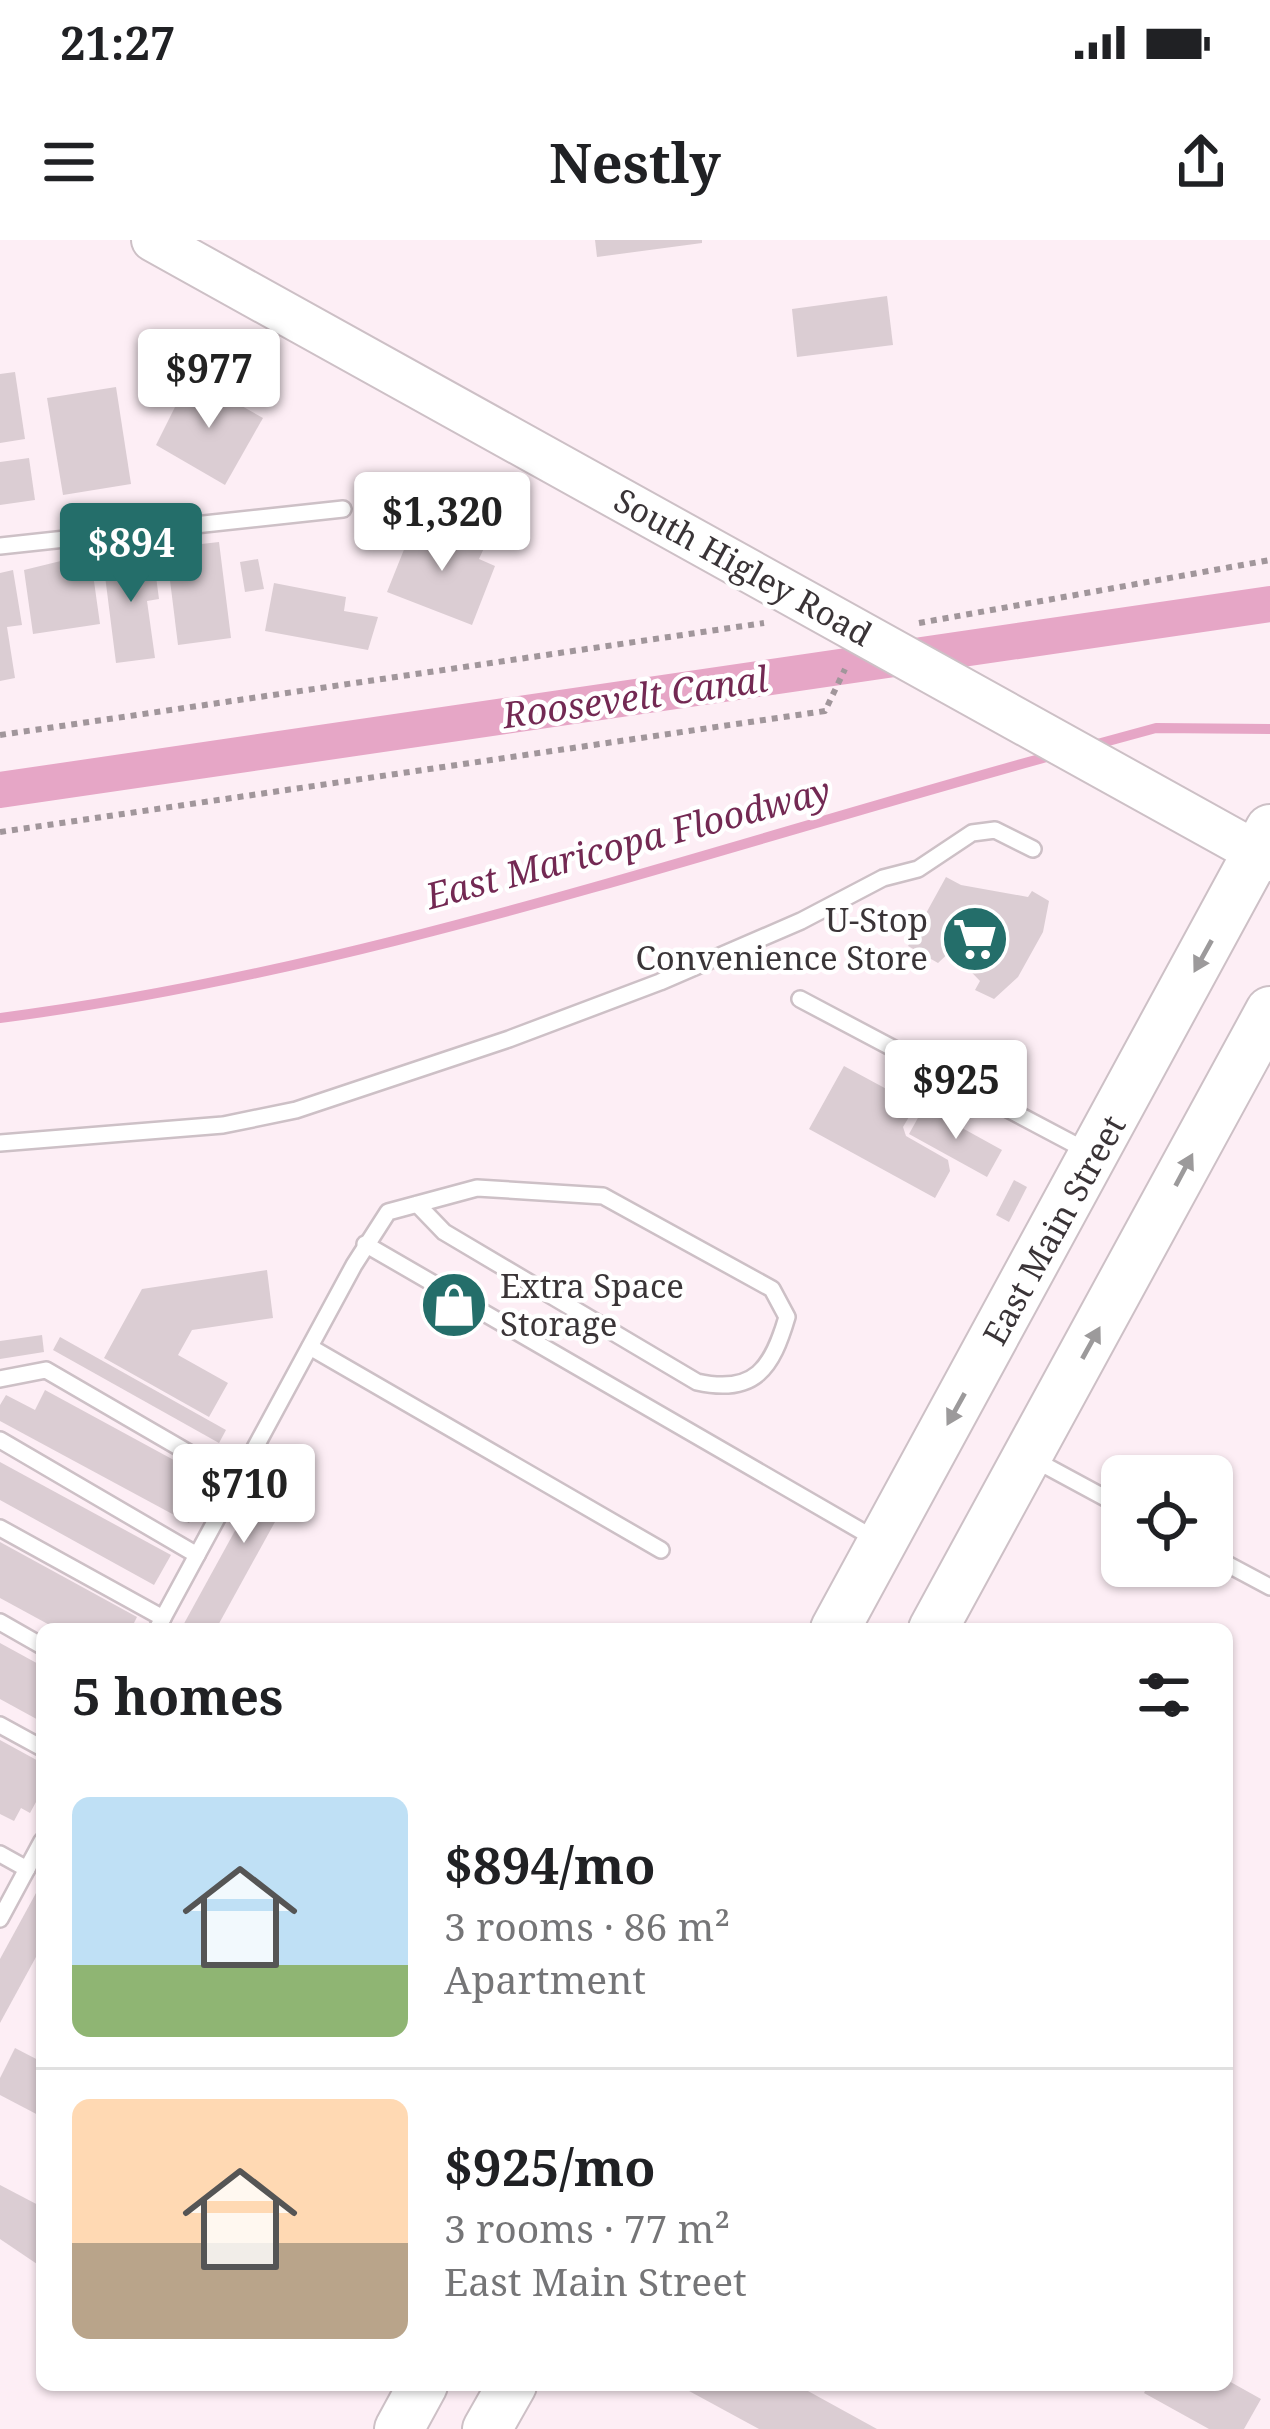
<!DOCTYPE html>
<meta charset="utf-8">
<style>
body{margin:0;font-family:"Noto Serif",serif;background:#f6f6f6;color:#202124;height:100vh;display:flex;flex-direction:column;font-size:45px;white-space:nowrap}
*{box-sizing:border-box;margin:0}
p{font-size:39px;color:#757577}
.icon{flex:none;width:66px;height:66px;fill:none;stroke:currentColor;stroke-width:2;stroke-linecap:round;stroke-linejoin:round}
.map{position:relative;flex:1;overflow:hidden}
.sheet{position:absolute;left:36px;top:1383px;width:1197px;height:768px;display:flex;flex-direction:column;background:#fff;border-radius:18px;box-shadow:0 3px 9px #0004}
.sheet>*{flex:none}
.tools{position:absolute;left:1101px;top:1215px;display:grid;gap:24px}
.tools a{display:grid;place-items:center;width:132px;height:132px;border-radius:18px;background:#fff;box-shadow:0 3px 9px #0004;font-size:60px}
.price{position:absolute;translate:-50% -102px;padding:0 27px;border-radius:12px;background:#fff;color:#222;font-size:39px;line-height:78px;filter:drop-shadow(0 3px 6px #0008)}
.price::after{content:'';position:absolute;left:50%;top:72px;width:36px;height:27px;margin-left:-18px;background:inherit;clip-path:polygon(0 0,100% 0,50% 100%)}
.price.selected{background:#246e6a;color:#fff}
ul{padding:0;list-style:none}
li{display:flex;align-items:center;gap:36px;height:300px;padding:0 36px}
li+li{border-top:3px solid #e0e0e0}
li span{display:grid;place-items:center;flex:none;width:336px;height:240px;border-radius:18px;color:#555}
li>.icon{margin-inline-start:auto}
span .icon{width:144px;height:144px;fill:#fffc;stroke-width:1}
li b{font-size:51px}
h2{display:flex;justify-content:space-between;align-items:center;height:144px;padding:0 36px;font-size:51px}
.status{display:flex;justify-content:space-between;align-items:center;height:84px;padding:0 60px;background:#fff;direction:ltr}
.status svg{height:33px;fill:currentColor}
header{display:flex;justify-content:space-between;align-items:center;height:156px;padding:0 36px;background:#fff;font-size:54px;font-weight:700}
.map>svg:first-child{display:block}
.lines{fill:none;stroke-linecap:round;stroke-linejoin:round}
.stream{stroke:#e6a6c6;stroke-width:10}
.canal{stroke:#e6a6c6;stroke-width:36}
.building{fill:#dbcdd3}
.service-casing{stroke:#cdc0c6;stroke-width:20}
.secondary-casing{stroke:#cdc0c6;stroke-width:46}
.primary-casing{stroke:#cdc0c6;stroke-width:52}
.path{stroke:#a1969b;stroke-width:6;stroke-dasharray:6 6;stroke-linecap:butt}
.service{stroke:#fff;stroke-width:15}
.secondary{stroke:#fff;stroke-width:42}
.primary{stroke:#fff;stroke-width:48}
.oneway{fill:#9c9a9b}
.labels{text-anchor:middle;stroke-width:9;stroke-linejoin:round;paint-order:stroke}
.street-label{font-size:33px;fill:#3a3437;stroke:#fff}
.poi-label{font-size:33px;fill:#3a3437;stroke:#fff;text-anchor:end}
.water-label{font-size:36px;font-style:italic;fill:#732953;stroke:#fff}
</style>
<div class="status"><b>21:27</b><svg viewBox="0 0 49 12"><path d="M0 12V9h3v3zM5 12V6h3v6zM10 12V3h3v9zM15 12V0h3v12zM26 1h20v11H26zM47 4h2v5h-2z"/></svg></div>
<header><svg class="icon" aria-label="menu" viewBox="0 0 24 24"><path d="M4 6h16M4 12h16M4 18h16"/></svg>Nestly<svg class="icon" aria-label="share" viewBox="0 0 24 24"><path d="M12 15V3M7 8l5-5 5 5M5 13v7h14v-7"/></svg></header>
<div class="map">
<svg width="1270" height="2189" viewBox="0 0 1270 2189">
<rect width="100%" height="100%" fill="#fdeef5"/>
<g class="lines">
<!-- stream -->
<g class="stream">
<polyline points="1090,506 1156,488 1270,489"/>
<path d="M0,778C359,732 706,610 1054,515"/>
</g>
<!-- canal -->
<polyline class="canal" points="0,550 1270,364"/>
</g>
<!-- building -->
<g class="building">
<polygon points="595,0 702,0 702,3 597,17"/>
<polygon points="887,56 893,105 797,117 792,69"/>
<polygon points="15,132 25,199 0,203 0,134"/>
<polygon points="190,137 263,178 225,245 156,205"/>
<polygon points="116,147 131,244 63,255 47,158"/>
<polygon points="29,218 35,260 0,265 0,222"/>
<polygon points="415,282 484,308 479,319 495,326 472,385 387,352"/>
<polygon points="219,302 231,398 178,405 166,308"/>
<polygon points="153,314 159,359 147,361 155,418 116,423 103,320"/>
<polygon points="73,318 74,323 91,320 100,384 33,394 24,330"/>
<polygon points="258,319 264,349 245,352 240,322"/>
<polygon points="13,330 22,385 7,387 15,438 0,441 0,333"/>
<polygon points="274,343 346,357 344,371 378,377 368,410 265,391"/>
<polygon points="946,637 961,645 1028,657 1032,651 1049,661 1043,692 1018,737 994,759 975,750 980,741 951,711 938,723 908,706"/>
<polygon points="844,826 916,865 903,887 906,896 948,920 950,931 935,958 809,889"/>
<polygon points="924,867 1002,910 987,937 909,894"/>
<polygon points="1014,940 1027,947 1009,982 996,975"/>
<polygon points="267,1030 273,1078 192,1090 178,1115 228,1143 209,1177 104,1118 142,1049"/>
<polygon points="42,1095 44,1112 0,1119 0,1101"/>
<polygon points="60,1097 226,1190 219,1203 53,1110"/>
<polygon points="45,1150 205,1237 201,1244 208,1247 189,1283 0,1181 0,1165 6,1155 35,1170"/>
<polygon points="276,1216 303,1231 216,1389 181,1389"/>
<polygon points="0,1222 171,1315 154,1345 0,1260"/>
<polygon points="0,1302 137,1377 131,1389 57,1389 0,1358"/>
<polygon points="0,1403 42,1426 42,1482 0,1459"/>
<polygon points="0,1500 42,1523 42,1551 30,1573 21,1568 14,1581 0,1574"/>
<polygon points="42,1642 42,1706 0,1783 0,1719"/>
<polygon points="15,1808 42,1822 42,1877 0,1855 0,1838"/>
<polygon points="0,1945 42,1967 40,2026 0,1999"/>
<polygon points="1227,2140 1261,2159 1244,2189 1209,2189 1144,2153 1148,2145 1227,2145"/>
<polygon points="678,2145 797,2145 877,2189 759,2189"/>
</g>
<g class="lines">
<!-- service casing -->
<g class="service-casing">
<g id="service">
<polyline points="0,306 343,269"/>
<polyline points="800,759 1087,911"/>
<polyline points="0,903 223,885 296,870 509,799 660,742 801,681 883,638 918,629 972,593 995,590 1033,609"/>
<polyline points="365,1004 877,1300"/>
<polyline points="310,1107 661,1310"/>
<polyline points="0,1139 46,1130 237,1241"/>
<polyline points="0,1200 197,1315"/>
<polyline points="1035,1220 1122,1267"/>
<polyline points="0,1288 163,1378"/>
<polyline points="1212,1316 1270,1347"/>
<polyline points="0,1382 42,1406"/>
<path d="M157,1389L354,1025L388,972L477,948L603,956L772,1049L787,1077C772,1128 755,1155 697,1142L444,992L417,964"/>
<polyline points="0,1485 42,1508"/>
<polyline points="0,1614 27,1629"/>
<polyline points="0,1679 42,1601"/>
</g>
</g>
<!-- secondary casing -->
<g class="secondary-casing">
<polyline id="secondary" points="153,0 1270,620"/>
</g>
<!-- primary casing -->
<g class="primary-casing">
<g id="primary">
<polyline points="835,1389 1270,589"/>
<polyline points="933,1389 1270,771"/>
<polyline points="399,2189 423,2145"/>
<polyline points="487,2189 512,2145"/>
</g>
</g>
<!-- path -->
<g class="path">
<polyline points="919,383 1270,320"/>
<polyline points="0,495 764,383"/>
<polyline points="0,592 825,471 845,429"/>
</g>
<!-- service -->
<use href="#service" class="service"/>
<!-- secondary -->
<use href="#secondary" class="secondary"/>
<!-- primary -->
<use href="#primary" class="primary"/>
</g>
<!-- one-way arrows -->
<defs><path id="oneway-solid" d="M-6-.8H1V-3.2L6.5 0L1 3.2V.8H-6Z" transform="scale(3)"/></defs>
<g class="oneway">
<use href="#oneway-solid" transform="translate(1203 716) rotate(119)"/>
<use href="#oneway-solid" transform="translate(1184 930) rotate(-62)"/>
<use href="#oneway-solid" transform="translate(1091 1103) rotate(-61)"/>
<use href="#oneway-solid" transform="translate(956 1169) rotate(119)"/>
</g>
<!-- icons -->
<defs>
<g id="supermarket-disc" transform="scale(3.45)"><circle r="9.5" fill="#246e6a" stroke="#fff"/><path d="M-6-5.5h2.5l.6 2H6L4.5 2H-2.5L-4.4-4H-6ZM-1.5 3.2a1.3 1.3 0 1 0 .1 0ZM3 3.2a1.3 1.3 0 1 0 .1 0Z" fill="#fff"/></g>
<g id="shop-disc" transform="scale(3.45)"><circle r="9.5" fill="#246e6a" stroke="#fff"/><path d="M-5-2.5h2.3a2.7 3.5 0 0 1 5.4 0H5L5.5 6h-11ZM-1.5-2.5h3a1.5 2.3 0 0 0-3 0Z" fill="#fff"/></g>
</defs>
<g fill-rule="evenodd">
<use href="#supermarket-disc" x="975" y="699"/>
<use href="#shop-disc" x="454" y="1065"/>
</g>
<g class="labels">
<!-- street labels -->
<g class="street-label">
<text transform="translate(743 327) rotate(29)" y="12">South Higley Road</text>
<text transform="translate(1054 990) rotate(-61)" y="12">East Main Street</text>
</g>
<!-- poi labels -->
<g class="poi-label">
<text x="928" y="692">U-Stop<tspan x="928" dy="38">Convenience Store</tspan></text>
<text x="500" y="1058" text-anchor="start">Extra Space<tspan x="500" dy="38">Storage</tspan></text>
</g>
<!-- water labels -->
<g class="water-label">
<text transform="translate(635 457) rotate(-8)" y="13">Roosevelt Canal</text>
<text transform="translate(628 603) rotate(-15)" y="13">East Maricopa Floodway</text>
</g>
</g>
</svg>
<div class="tools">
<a><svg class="icon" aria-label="locate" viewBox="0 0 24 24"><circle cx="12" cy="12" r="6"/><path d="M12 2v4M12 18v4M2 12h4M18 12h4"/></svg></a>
</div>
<b class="price" style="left:209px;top:191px">$977</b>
<b class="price" style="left:442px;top:334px">$1,320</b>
<b class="price selected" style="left:131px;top:365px">$894</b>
<b class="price" style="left:956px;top:902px">$925</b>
<b class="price" style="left:244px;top:1306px">$710</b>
<section class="sheet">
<h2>5 homes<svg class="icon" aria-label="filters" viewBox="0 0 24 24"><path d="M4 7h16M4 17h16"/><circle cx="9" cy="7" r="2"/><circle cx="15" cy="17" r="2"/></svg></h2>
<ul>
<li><span style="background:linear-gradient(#bfe0f5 70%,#8fb573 0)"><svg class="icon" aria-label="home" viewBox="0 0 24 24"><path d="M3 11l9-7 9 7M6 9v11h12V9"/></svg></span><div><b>$894/mo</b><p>3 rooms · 86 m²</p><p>Apartment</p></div></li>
<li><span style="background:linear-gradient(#ffd9b3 60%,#b9a48a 0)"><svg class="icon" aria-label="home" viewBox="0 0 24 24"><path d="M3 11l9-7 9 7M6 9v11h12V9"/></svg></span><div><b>$925/mo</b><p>3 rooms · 77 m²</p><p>East Main Street</p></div></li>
</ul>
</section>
</div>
